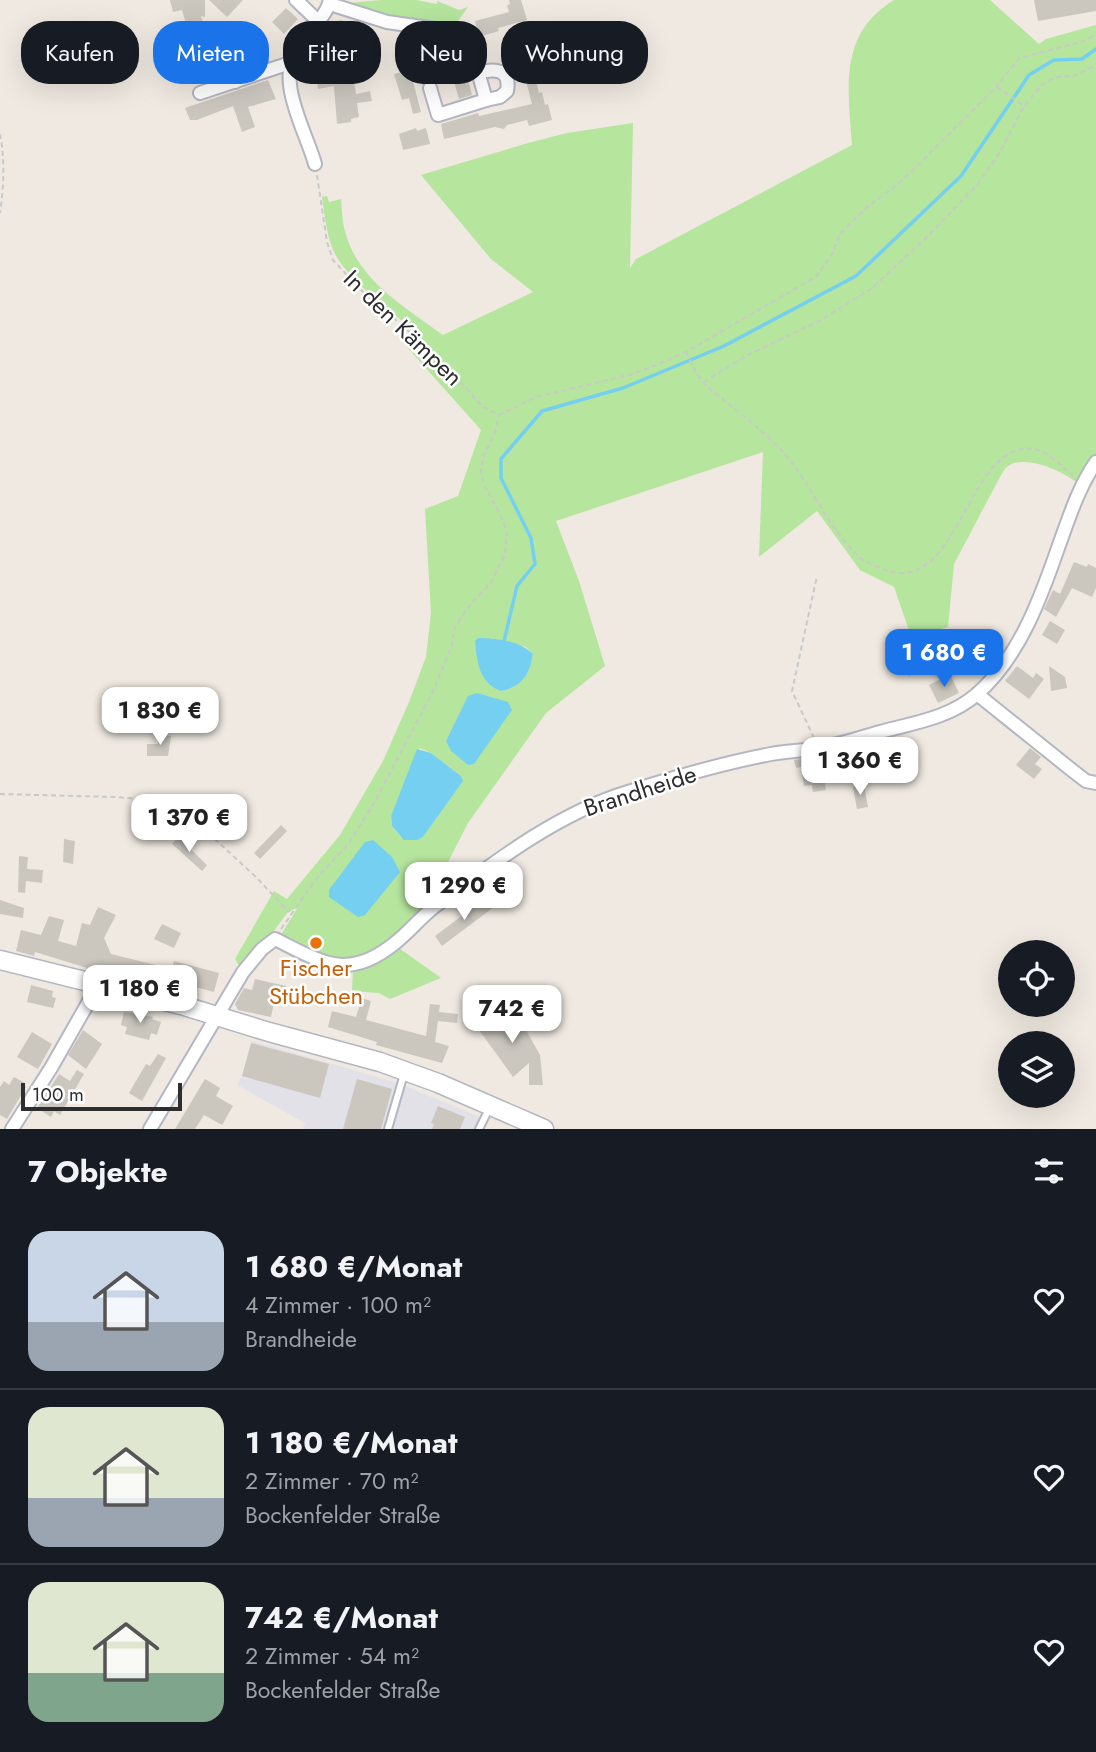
<!DOCTYPE html>
<html lang="de">
<meta charset="utf-8">
<style>
body{margin:0;font-family:Jost,sans-serif;background:#20242c;color:#f1f3f6;height:100vh;display:flex;flex-direction:column;font-size:26px;white-space:nowrap}
*{box-sizing:border-box;margin:0}
p{font-size:23px;color:#9ea1a6}
.icon{flex:none;width:38px;height:38px;fill:none;stroke:currentColor;stroke-width:2;stroke-linecap:round;stroke-linejoin:round}
.map{position:relative;height:1129px;overflow:hidden}
.details{display:flex;flex-direction:column;background:#171b24;flex:1}
.details>*{flex:none}
.top-card{position:absolute;left:21px;top:21px;width:700px;height:63px;display:flex;gap:14px}
.buttons{position:absolute;left:998px;top:940px;display:grid;gap:14px}
.buttons a{display:grid;place-items:center;width:77px;height:77px;border-radius:50%;background:#171b24;box-shadow:0 7px 28px #0002;font-size:35px}
.scale{position:absolute;left:21px;bottom:18px;width:161px;box-sizing:border-box;padding-left:7px;border:4px solid #2e2e2e;border-top:0;font-size:19px;line-height:24px;white-space:nowrap;color:#2e2e2e;-webkit-text-stroke:5px #fff;paint-order:stroke}
.price{position:absolute;translate:-50% -60px;padding:0 16px;border-radius:14px;background:#fff;color:#222;font-size:23px;line-height:46px;filter:drop-shadow(0 2px 4px #0008)}
.price::after{content:'';position:absolute;left:50%;top:42px;width:21px;height:16px;margin-left:-10px;background:inherit;clip-path:polygon(0 0,100% 0,50% 100%)}
.price.current{background:#1a73e8;color:#fff}
ul{padding:0;list-style:none}
li{display:flex;align-items:center;gap:21px;height:175px;padding:0 28px}
li+li{border-top:2px solid #363941}
li span{display:grid;place-items:center;flex:none;width:196px;height:140px;border-radius:21px;color:#555}
li>.icon{margin-inline-start:auto}
span .icon{width:84px;height:84px;fill:#fffc;stroke-width:1}
li b{font-size:30px}
h2{display:flex;justify-content:space-between;align-items:center;height:84px;padding:0 28px;font-size:30px}
.tag{padding:0 24px;border-radius:28px;background:#171b24;box-shadow:0 7px 28px #0002;font-size:24px;line-height:63px}
.tag.current{background:#1a73e8;color:#fff}
.map>svg:first-child{display:block}
.industrial{fill:#e3e1e8}
.green{fill:#b6e59e;fill-rule:evenodd}
.water{fill:#75cff0}
.lines{fill:none;stroke-linecap:round;stroke-linejoin:round}
.stream{stroke:#75cff0;stroke-width:3.5}
.building{fill:#cbc7bf}
.lane-casing{stroke:#b4b7c1;stroke-width:10}
.street-casing{stroke:#b4b7c1;stroke-width:16}
.secondary-casing{stroke:#b4b7c1;stroke-width:21}
.path{stroke:#c9c9c9;stroke-width:2;stroke-dasharray:5 3.5;stroke-linecap:butt}
.lane{stroke:#fff;stroke-width:6}
.street{stroke:#fff;stroke-width:12}
.secondary{stroke:#fff;stroke-width:18}
.food-dot{fill:#e8710a;stroke:#fff;stroke-width:2.5}
.labels{text-anchor:middle;stroke-width:5;stroke-linejoin:round;paint-order:stroke}
.street-label{font-size:24px;fill:#2e2e2e;stroke:#fff}
.food-label{font-size:24px;fill:#c56008;stroke:#fff}
</style>
<div class="map">
<svg width="1096" height="1129" viewBox="0 0 1096 1129">
<rect width="100%" height="100%" fill="#efe9e1"/>
<!-- industrial -->
<polygon class="industrial" points="252,1041 398,1083 480,1117 474,1129 303,1129 305,1123 237,1085 242,1076"/>
<!-- green -->
<g class="green">
<polygon points="381,0 416,0 437,4 437,1 459,10 468,7 455,25 450,27 385,16 349,6 349,3"/>
<path d="M894,0H990L1039,44L1046,39L1096,25V456L1077,483C1064,471 1025,454 1008,466C1005,468 1003,472 1001,475L954,564L948,627L911,636L894,587L860,570L817,511L759,557L763,452L556,521L579,581L605,666L546,713L468,823L445,868L461,884L366,960L337,962L279,938L298,907L287,913L268,939L241,969L235,959L274,891L287,899L340,835L383,761L409,702L426,657L431,613L425,509L458,496L481,430L407,347L424,341C398,314 358,290 338,259C327,243 325,216 322,197L327,196L329,202L341,199C342,209 342,221 345,231C357,280 405,307 443,335L533,292L491,259L421,175L528,143L567,133L633,123L630,268L636,259L852,145C848,89 838,34 894,0ZM491,638L526,647L533,654C530,674 522,687 501,691ZM419,748L431,753L461,776L462,782L423,837L402,838L392,826L391,816Z"/>
<polygon points="396,946 441,978 390,999 379,993 352,991 353,970 369,966"/>
</g>
<!-- water -->
<g class="water">
<path d="M478,638C496,638 520,641 533,654C530,674 522,687 501,691C479,683 477,662 475,641Z"/>
<polygon points="477,693 508,702 512,710 474,764 468,765 451,751 446,741 468,696"/>
<polygon points="417,749 431,753 461,776 463,781 423,837 417,840 404,840 392,826 391,816"/>
<polygon points="373,840 392,857 400,872 365,915 358,917 329,897 329,890 365,842"/>
</g>
<g class="lines">
<!-- stream -->
<polyline class="stream" points="504,641 517,586 535,564 531,538 501,478 501,459 542,411 623,388 724,346 856,276 961,176 1029,75 1054,60 1082,59 1096,49"/>
</g>
<!-- building -->
<g class="building">
<polygon points="170,0 205,0 205,17 201,16 208,39 197,58 215,52 217,57 213,63 220,66 222,71 213,74 215,79 201,83 209,64 199,68 182,10 173,12"/>
<polygon points="209,0 243,0 227,17"/>
<polygon points="509,0 521,0 527,20 498,28 499,31 479,37 475,21 509,12 507,5 510,4"/>
<polygon points="1034,0 1096,0 1096,11 1038,21"/>
<polygon points="286,8 298,19 284,34 272,22"/>
<polygon points="343,20 309,62 303,57 310,44 329,22"/>
<polygon points="368,26 378,64 368,67 358,29"/>
<polygon points="407,36 408,40 423,36 428,52 412,56 410,50 400,52 397,38"/>
<polygon points="454,42 458,57 437,63 432,47"/>
<polygon points="531,61 539,93 542,92 545,105 548,104 552,120 529,126 527,120 507,125 504,129 495,127 444,139 441,124 478,113 479,116 532,104 526,81 520,82 517,70 525,68 523,63"/>
<polygon points="352,68 356,94 370,91 372,101 357,103 359,117 351,119 351,122 337,124 334,86 318,89 316,71"/>
<polygon points="410,70 421,112 413,114 409,98 402,100 394,74"/>
<polygon points="464,75 465,80 468,80 472,95 459,99 453,78"/>
<polygon points="268,80 276,99 248,107 255,127 242,132 233,106 197,120 190,120 185,108"/>
<polygon points="416,128 417,131 426,128 430,144 403,150 399,134"/>
<polygon points="1074,562 1087,567 1088,564 1096,568 1096,588 1092,597 1072,588 1056,617 1044,609 1053,590 1060,594"/>
<polygon points="1050,621 1065,630 1057,644 1042,635"/>
<polygon points="928,656 933,664 909,676 905,667"/>
<polygon points="1017,666 1033,678 1036,673 1044,679 1029,699 1005,681"/>
<polygon points="1049,666 1065,677 1067,688 1051,691"/>
<polygon points="950,674 959,693 938,703 929,685"/>
<polygon points="158,735 171,736 168,756 147,756 147,744 158,744"/>
<polygon points="1030,748 1041,757 1035,764 1042,769 1034,779 1016,765"/>
<polygon points="816,757 820,780 824,779 826,790 813,792 812,785 804,786 801,767 796,768 794,760"/>
<polygon points="864,785 868,807 857,809 853,787"/>
<polygon points="281,825 287,831 260,859 254,853"/>
<polygon points="178,837 207,865 202,871 172,844"/>
<polygon points="64,839 75,841 73,864 63,862"/>
<polygon points="19,856 28,857 27,869 43,870 42,883 26,881 25,893 18,892"/>
<polygon points="487,897 494,907 442,946 435,936"/>
<polygon points="0,900 24,908 23,918 0,914"/>
<polygon points="98,907 116,915 104,938 111,954 172,969 174,961 219,973 214,992 157,977 156,982 114,972 113,976 35,952 34,956 16,951 21,930 41,935 49,916 64,920 58,941 76,946 82,923 90,925"/>
<polygon points="162,924 181,933 174,948 154,939"/>
<polygon points="255,979 286,986 285,995 276,994 271,1017 238,1010 235,1004 244,988 252,990"/>
<polygon points="31,985 53,991 52,997 56,998 53,1008 27,1002"/>
<polygon points="362,998 371,1001 366,1020 426,1036 430,1004 440,1005 439,1012 458,1014 457,1023 438,1021 435,1042 449,1046 442,1063 376,1045 377,1042 328,1027 332,1011 356,1017"/>
<polygon points="485,1006 501,1011 514,1018 526,1030 540,1055 543,1085 529,1085 529,1063 513,1077 479,1030 491,1023 483,1018"/>
<polygon points="124,1012 149,1016 153,1017 152,1019 161,1022 157,1035 151,1033 149,1040 125,1034 127,1027 121,1025"/>
<polygon points="83,1030 102,1044 86,1069 68,1055"/>
<polygon points="32,1032 52,1044 38,1069 17,1057"/>
<polygon points="251,1043 329,1064 320,1098 242,1076"/>
<polygon points="158,1054 166,1058 142,1101 129,1093 146,1064 150,1066"/>
<polygon points="77,1070 84,1074 60,1115 54,1111 51,1117 37,1108 59,1074 70,1081"/>
<polygon points="14,1077 25,1083 24,1085 26,1087 7,1119 0,1115 0,1087 4,1081 9,1085"/>
<polygon points="205,1079 220,1088 216,1096 233,1106 222,1125 204,1115 195,1129 175,1129"/>
<polygon points="357,1079 392,1089 381,1129 343,1129"/>
<polygon points="438,1106 465,1117 460,1129 432,1129 434,1124 431,1123"/>
</g>
<g class="lines">
<!-- lane casing -->
<g class="lane-casing">
<g id="lane">
<polyline points="388,1129 404,1074"/>
<polyline points="479,1129 489,1109"/>
</g>
</g>
<!-- street casing -->
<g class="street-casing">
<g id="street">
<polyline points="296,0 318,21"/>
<polyline points="330,4 387,22 457,32 465,37 470,43 486,100 438,115 430,88"/>
<polyline points="222,45 235,82"/>
<path d="M478,73C495,68 511,69 507,91L500,97L486,100"/>
<polyline points="200,93 290,63"/>
<path d="M315,164C305,128 274,80 299,44C309,29 326,18 330,0"/>
<polyline points="977,694 1073,771 1086,781 1096,783"/>
<polyline points="12,1129 51,1068 92,996 95,985"/>
<path d="M150,1129L243,972L262,949L275,939C323,963 348,981 395,943C409,932 420,918 434,907C493,863 558,813 628,792C675,777 723,763 771,754C787,751 803,751 818,748C839,745 859,738 880,732C913,723 950,718 977,694C1019,657 1040,600 1058,548C1069,518 1078,488 1096,462"/>
</g>
</g>
<!-- secondary casing -->
<g class="secondary-casing">
<polyline id="secondary" points="0,960 181,1005 269,1032 380,1062 438,1083 544,1129"/>
</g>
<!-- path -->
<g class="path">
<polyline points="997,87 1024,106"/>
<path d="M0,134C5,160 4,186 0,213"/>
<polyline points="317,175 327,242 333,260 362,291 432,351 483,407 499,415 536,397 629,375 654,366 686,352 817,276 832,254 840,234 867,207 897,185 920,163 996,87 1019,58 1081,42 1096,35"/>
<path d="M686,352C691,362 695,372 701,380C709,389 720,397 729,404C750,421 771,438 788,458C815,491 830,532 863,560C869,564 876,566 883,569C960,600 966,439 1034,449C1050,452 1062,467 1073,476"/>
<polyline points="704,382 746,356 819,321 871,289 925,239 977,185 1000,152 1024,106 1042,85 1055,77 1074,76 1096,65"/>
<polyline points="814,738 792,691 817,576"/>
<polyline points="0,794 114,797 174,801 257,878 289,912"/>
<polyline points="281,929 317,878 349,843 374,803 432,693 451,648 455,627 469,606 491,583 505,554 507,533 500,514 483,483 481,472 483,457 495,433 499,415"/>
</g>
<!-- lane -->
<use href="#lane" class="lane"/>
<!-- street -->
<use href="#street" class="street"/>
<!-- secondary -->
<use href="#secondary" class="secondary"/>
</g>
<!-- markers -->
<circle class="food-dot" cx="316" cy="943" r="7"/>
<g class="labels">
<!-- street labels -->
<g class="street-label">
<text transform="translate(403 328) rotate(44)" y="8">In den Kämpen</text>
<text transform="translate(640 791) rotate(-18)" y="8">Brandheide</text>
</g>
<!-- food labels -->
<g class="food-label">
<text x="316" y="976">Fischer<tspan x="316" dy="28">Stübchen</tspan></text>
</g>
</g>
</svg>
<div class="buttons">
<a><svg class="icon" aria-label="locate" viewBox="0 0 24 24"><circle cx="12" cy="12" r="6"/><path d="M12 2v4M12 18v4M2 12h4M18 12h4"/></svg></a>
<a><svg class="icon" aria-label="layers" viewBox="0 0 24 24"><path d="M12 4l9 5-9 5-9-5zM3 14l9 5 9-5"/></svg></a>
</div>
<div class="scale">100 m</div>
<b class="price current" style="left:944px;top:689px">1 680 €</b>
<b class="price" style="left:160px;top:747px">1 830 €</b>
<b class="price" style="left:860px;top:797px">1 360 €</b>
<b class="price" style="left:189px;top:854px">1 370 €</b>
<b class="price" style="left:464px;top:922px">1 290 €</b>
<b class="price" style="left:140px;top:1025px">1 180 €</b>
<b class="price" style="left:512px;top:1045px">742 €</b>
<div class="top-card">
<a class="tag">Kaufen</a>
<a class="tag current">Mieten</a>
<a class="tag">Filter</a>
<a class="tag">Neu</a>
<a class="tag">Wohnung</a>
</div>
</div>
<section class="details">
<h2>7 Objekte<svg class="icon" aria-label="filters" viewBox="0 0 24 24"><path d="M4 7h16M4 17h16"/><circle cx="9" cy="7" r="2"/><circle cx="15" cy="17" r="2"/></svg></h2>
<ul>
<li><span style="background:linear-gradient(#c9d6e8 65%,#9aa5b1 0)"><svg class="icon" aria-label="home" viewBox="0 0 24 24"><path d="M3 11l9-7 9 7M6 9v11h12V9"/></svg></span><div><b>1 680 €/Monat</b><p>4 Zimmer · 100 m²</p><p>Brandheide</p></div><svg class="icon" aria-label="heart" viewBox="0 0 24 24"><path d="M12 20l-8-8c-3-5 5-10 8-4 3-6 11-1 8 4z"/></svg></li>
<li><span style="background:linear-gradient(#dfe7d0 65%,#9aa5b1 0)"><svg class="icon" aria-label="home" viewBox="0 0 24 24"><path d="M3 11l9-7 9 7M6 9v11h12V9"/></svg></span><div><b>1 180 €/Monat</b><p>2 Zimmer · 70 m²</p><p>Bockenfelder Straße</p></div><svg class="icon" aria-label="heart" viewBox="0 0 24 24"><path d="M12 20l-8-8c-3-5 5-10 8-4 3-6 11-1 8 4z"/></svg></li>
<li><span style="background:linear-gradient(#dfe7d0 65%,#7fa58c 0)"><svg class="icon" aria-label="home" viewBox="0 0 24 24"><path d="M3 11l9-7 9 7M6 9v11h12V9"/></svg></span><div><b>742 €/Monat</b><p>2 Zimmer · 54 m²</p><p>Bockenfelder Straße</p></div><svg class="icon" aria-label="heart" viewBox="0 0 24 24"><path d="M12 20l-8-8c-3-5 5-10 8-4 3-6 11-1 8 4z"/></svg></li>
</ul>
</section>
